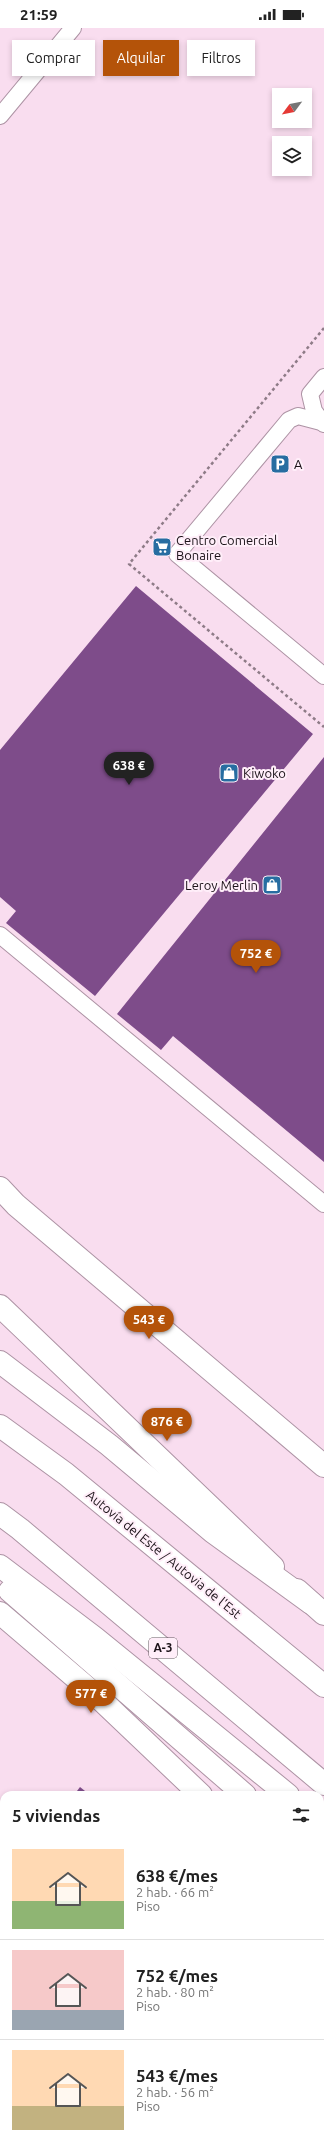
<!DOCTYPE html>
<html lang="es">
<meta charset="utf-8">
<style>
body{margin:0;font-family:Ubuntu,sans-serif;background:#f6f6f6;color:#222;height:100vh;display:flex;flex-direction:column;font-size:15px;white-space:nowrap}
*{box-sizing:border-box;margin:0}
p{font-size:13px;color:#767676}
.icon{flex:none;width:22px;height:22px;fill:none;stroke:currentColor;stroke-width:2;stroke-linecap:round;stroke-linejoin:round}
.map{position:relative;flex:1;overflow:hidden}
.sheet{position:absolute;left:0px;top:1763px;width:324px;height:356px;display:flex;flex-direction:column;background:#fff;border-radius:12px 12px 0 0;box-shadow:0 2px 6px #0003}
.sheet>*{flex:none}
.top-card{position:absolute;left:12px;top:12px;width:300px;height:36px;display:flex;gap:8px}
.needle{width:26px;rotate:238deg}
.tools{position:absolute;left:272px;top:60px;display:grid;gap:8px}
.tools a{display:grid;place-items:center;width:40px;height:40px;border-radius:0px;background:#fff;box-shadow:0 2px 6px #0003;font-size:20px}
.price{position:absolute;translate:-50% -34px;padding:0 9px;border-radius:14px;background:#b45309;color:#fff;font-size:13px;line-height:26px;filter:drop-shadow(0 1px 2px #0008)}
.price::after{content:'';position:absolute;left:50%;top:24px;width:12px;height:9px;margin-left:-6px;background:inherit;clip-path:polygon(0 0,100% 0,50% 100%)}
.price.on{background:#222;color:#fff}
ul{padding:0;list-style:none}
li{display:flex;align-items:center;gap:12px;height:100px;padding:0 12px}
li+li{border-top:1px solid #e0e0e0}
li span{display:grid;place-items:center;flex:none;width:112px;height:80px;border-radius:0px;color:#555}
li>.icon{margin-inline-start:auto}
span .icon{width:48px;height:48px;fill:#fffc;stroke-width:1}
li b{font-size:17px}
h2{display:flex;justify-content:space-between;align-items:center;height:48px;padding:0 12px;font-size:17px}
.pill{padding:0 14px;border-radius:0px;background:#fff;box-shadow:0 2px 6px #0003;font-size:14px;line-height:36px}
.pill.on{background:#b45309;color:#fff}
.status{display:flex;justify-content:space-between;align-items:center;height:28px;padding:0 20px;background:#fff;direction:ltr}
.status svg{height:11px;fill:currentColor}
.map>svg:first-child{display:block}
.building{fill:#7e4c8a}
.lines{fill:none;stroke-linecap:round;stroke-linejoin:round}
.service-casing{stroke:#ad93a4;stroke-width:18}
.minor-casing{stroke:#ad93a4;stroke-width:24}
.motorway-casing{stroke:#ad93a4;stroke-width:24}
.path{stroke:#8e7b87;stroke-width:2.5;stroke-dasharray:3 3;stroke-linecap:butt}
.service{stroke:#fff;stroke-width:16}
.minor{stroke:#fff;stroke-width:22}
.motorway{stroke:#fff;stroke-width:22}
.labels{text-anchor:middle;stroke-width:4;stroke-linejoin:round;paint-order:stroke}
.shield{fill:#ffeef9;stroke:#60555c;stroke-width:1}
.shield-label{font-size:12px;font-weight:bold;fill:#1c1319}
.poi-label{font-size:13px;fill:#1c1319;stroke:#ffeef9;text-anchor:start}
.street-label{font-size:13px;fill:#1c1319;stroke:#ffeef9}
</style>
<div class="status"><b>21:59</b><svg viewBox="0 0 49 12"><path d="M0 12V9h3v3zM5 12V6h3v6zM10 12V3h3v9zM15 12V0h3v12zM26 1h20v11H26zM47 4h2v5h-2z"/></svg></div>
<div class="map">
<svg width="324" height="2119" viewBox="0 0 324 2119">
<rect width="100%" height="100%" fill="#f9ddef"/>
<!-- building -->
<g class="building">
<polygon points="136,558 313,706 95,968 6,895 16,883 0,869 0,722"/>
<polygon points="324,729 324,1134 173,1008 161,1022 117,986"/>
<polygon points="80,1759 90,1767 74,1767"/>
<polygon points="4,1851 4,2032 0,2037 0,1856"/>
<polygon points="324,1967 324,2045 320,2041 320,1972"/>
<polygon points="320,2047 324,2050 324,2081 320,2086"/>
<polygon points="4,2096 4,2115 161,2115 158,2119 0,2119 0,2101"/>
<polygon points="187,2115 295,2115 292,2119 184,2119"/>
</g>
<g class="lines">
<!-- service casing -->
<g class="service-casing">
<g id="service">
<polyline points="0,88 73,0"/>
<polyline points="324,349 310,366 314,383 324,396"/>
<polyline points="321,394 298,388 289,392 177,526 324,648"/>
<polyline points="0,907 324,1176"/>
</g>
</g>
<!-- minor casing -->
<g class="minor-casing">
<g id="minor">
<polyline points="0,1160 16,1177 324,1438"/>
<polyline points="0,1278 273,1539"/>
<polyline points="297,1562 324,1586"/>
<polyline points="0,1585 97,1668 201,1767"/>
<polyline points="320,1883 324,1886"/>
</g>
</g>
<!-- motorway casing -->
<g class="motorway-casing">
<g id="motorway">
<polyline points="0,1334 109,1417 213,1504 311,1575"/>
<polyline points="0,1398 66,1446 324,1658"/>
<polyline points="0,1486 20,1501 324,1756"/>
<polyline points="0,1538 95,1610 288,1767"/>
<polyline points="10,1563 245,1767"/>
<polyline points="320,1793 324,1797"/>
<polyline points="320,1832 324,1836"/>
</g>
</g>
<!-- path -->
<polyline class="path" points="324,300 129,536 324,699"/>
<!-- service -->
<use href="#service" class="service"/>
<!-- minor -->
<use href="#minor" class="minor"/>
<!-- motorway -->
<use href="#motorway" class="motorway"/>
</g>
<!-- icons -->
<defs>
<g id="parking-square" transform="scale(1)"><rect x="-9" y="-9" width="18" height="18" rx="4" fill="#276da1" stroke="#ffeef9"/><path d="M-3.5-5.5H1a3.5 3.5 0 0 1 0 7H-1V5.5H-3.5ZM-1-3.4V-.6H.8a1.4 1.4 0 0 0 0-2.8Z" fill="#fff"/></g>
<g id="supermarket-square" transform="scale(1)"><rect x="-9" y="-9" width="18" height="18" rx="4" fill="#276da1" stroke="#ffeef9"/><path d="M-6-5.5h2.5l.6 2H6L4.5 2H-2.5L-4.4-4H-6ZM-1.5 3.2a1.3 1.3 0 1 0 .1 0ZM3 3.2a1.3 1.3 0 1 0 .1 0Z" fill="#fff"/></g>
<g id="shop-square" transform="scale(1)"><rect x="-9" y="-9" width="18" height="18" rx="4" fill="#276da1" stroke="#ffeef9"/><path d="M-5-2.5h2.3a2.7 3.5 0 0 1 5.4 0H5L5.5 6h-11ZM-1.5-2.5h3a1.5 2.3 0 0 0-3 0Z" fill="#fff"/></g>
</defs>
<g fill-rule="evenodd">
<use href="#parking-square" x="280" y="436"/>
<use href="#supermarket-square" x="162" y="519"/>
<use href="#shop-square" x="229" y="745"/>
<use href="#shop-square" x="272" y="857"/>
</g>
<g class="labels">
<!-- shield labels -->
<rect class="shield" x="149" y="1610" width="28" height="20" rx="3"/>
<g class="shield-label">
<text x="163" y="1624">A-3</text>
</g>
<!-- poi labels -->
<g class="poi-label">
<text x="294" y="441">A</text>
<text x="176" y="517">Centro Comercial<tspan x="176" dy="15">Bonaire</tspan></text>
<text x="243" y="750">Kiwoko</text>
<text x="258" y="862" text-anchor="end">Leroy Merlin</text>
</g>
<!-- street labels -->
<g class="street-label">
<text transform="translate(164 1526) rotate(39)" y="5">Autovía del Este / Autovia de l'Est</text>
</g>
</g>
</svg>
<div class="tools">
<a><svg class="needle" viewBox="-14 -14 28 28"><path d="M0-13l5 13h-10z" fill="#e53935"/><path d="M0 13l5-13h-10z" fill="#767676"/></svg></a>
<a><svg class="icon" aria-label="layers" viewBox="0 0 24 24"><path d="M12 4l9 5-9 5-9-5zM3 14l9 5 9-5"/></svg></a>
</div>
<b class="price on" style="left:129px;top:758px">638 €</b>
<b class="price" style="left:256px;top:946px">752 €</b>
<b class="price" style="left:149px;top:1312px">543 €</b>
<b class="price" style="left:167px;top:1414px">876 €</b>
<b class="price" style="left:91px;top:1686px">577 €</b>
<div class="top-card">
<a class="pill">Comprar</a>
<a class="pill on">Alquilar</a>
<a class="pill">Filtros</a>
</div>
<section class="sheet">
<h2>5 viviendas<svg class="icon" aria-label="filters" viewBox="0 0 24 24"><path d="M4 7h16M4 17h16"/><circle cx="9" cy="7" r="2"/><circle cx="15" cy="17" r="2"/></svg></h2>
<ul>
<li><span style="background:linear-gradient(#ffd9b3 65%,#8fb573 0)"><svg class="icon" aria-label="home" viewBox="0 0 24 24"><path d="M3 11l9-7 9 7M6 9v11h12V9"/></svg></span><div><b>638 €/mes</b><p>2 hab. · 66 m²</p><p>Piso</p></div></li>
<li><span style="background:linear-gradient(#f6c9c9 75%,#9aa5b1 0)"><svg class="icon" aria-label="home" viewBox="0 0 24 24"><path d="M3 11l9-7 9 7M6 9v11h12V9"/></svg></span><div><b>752 €/mes</b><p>2 hab. · 80 m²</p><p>Piso</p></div></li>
<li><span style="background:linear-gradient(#ffd9b3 70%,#c2b280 0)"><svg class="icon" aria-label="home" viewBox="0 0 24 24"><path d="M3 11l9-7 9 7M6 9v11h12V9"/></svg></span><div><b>543 €/mes</b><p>2 hab. · 56 m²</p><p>Piso</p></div></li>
</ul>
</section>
</div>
